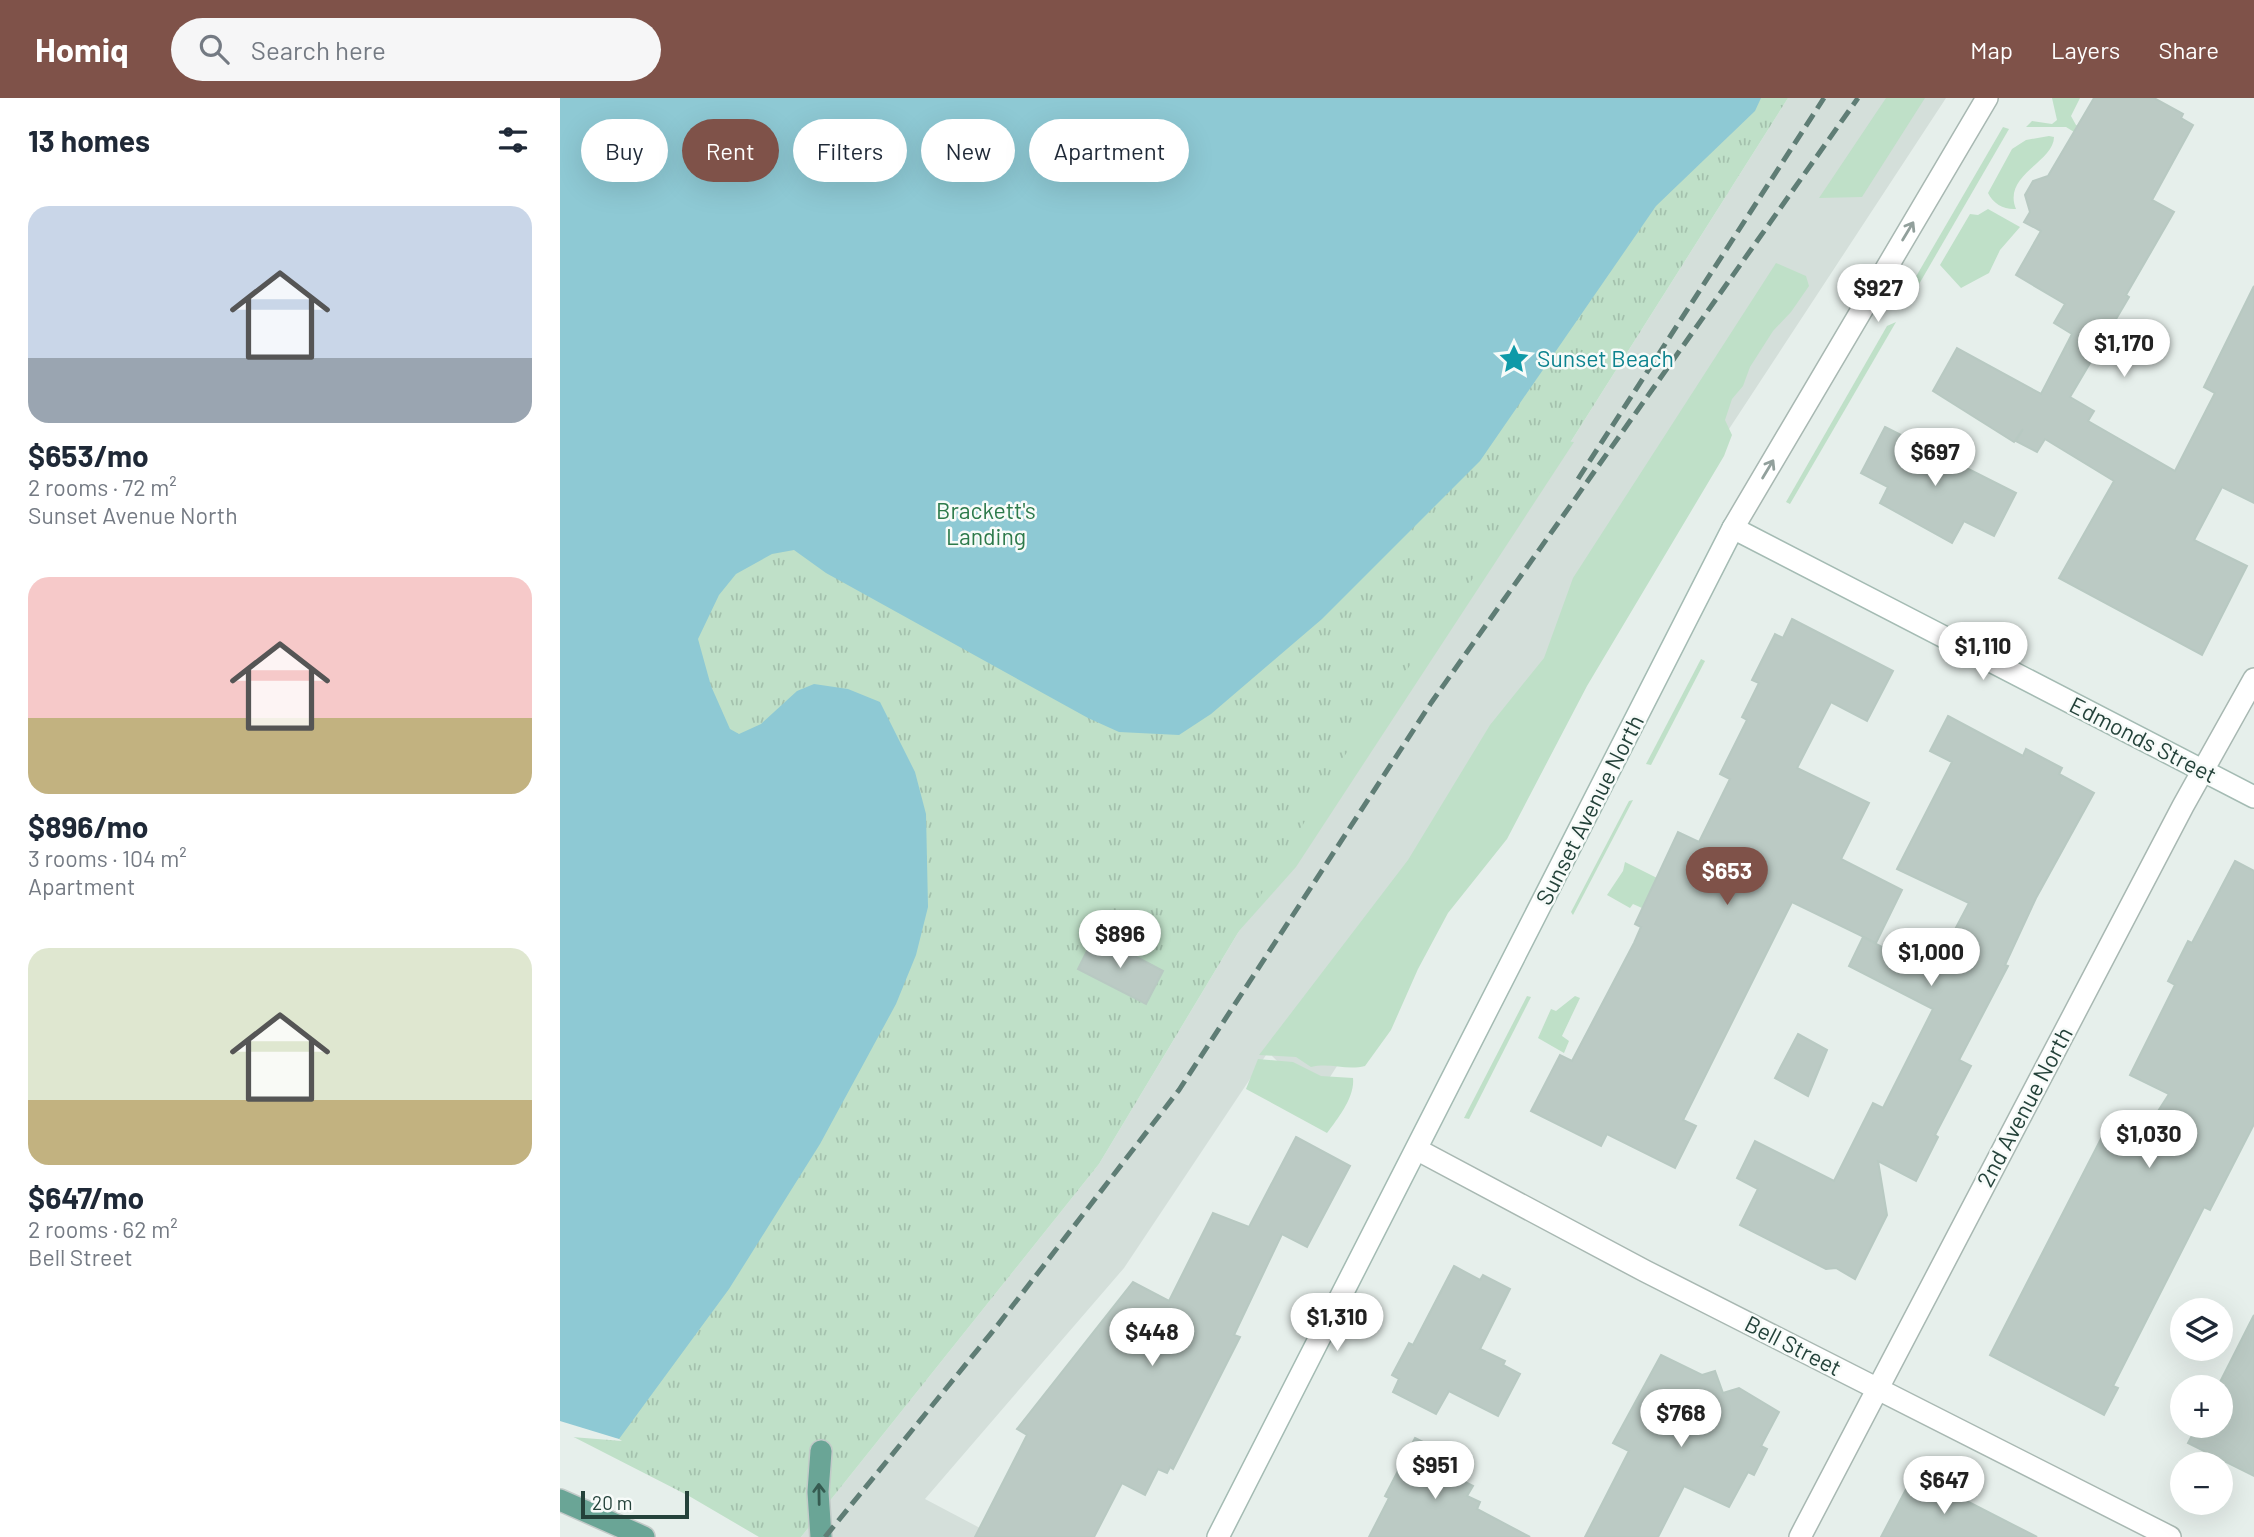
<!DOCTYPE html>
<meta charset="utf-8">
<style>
body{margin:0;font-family:Barlow,sans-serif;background:#f6f6f7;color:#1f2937;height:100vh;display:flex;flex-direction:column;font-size:26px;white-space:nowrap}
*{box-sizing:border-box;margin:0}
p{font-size:23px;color:#747a83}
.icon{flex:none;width:38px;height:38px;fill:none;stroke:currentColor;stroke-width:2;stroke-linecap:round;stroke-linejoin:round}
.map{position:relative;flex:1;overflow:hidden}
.sheet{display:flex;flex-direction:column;background:#fff;width:560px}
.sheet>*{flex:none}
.guide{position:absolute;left:21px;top:21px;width:665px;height:63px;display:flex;gap:14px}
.controls{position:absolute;left:1610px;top:1200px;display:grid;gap:14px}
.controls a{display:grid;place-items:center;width:63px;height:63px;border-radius:50%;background:#fff;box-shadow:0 7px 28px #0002;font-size:35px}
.scale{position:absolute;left:21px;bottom:18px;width:108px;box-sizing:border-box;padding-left:7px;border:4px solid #24423a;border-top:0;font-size:19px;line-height:24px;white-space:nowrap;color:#24423a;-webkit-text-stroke:5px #f7fbf9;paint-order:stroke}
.price{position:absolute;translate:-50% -60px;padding:0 16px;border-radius:24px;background:#fff;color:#222;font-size:23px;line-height:46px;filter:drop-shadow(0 2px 4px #0008)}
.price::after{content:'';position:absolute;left:50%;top:42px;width:21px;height:16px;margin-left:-10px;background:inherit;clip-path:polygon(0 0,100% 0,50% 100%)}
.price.current{background:#7f5249;color:#fff}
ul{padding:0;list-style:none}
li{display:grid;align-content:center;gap:14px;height:371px;padding:0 28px}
li span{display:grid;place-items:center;height:217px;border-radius:21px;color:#555}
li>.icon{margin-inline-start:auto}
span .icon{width:126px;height:126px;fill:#fffc;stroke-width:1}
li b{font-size:30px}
h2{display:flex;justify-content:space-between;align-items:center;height:84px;padding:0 28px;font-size:30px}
.pill{padding:0 24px;border-radius:32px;background:#fff;box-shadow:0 7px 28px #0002;font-size:24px;line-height:63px}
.pill.current{background:#7f5249;color:#fff}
header{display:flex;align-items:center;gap:42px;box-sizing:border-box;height:98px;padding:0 35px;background:#7f5249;color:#fff}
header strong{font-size:33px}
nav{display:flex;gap:38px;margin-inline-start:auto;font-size:24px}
.search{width:490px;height:63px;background:#f6f6f7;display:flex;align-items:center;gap:18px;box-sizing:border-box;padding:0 24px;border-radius:38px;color:#747a83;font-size:26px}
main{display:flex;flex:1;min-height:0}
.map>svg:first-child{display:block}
.built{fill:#d4dfda}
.grass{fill:#bfe0c8}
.park{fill:url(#park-tufts)}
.water{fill:#8ec9d4}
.pier{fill:#e6efeb}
.building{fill:#bbcac4;stroke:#b8c9c2;stroke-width:2}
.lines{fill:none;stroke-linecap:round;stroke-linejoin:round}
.street-casing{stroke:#a8b8b2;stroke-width:24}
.secondary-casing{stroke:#a4bbb3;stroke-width:24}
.primary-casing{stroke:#c2cac8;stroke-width:24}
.street{stroke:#fff;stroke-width:21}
.secondary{stroke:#fff;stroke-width:21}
.primary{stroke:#6aa596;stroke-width:21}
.rail{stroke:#5f7d75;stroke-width:5;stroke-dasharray:14 7;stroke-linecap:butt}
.oneway{stroke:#92a09c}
.oneway2{stroke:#365b51}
.labels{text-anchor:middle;stroke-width:5;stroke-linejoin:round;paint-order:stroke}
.culture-label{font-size:23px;fill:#0d838f;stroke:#f7fbf9;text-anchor:start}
.park-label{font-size:23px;fill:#2d7a4b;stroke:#f7fbf9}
.street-label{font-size:23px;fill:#24423a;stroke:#f7fbf9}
</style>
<header>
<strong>Homiq</strong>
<div class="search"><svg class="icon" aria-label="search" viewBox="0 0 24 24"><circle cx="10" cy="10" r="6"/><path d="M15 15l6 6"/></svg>Search here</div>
<nav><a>Map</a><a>Layers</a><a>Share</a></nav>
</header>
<main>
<section class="sheet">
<h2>13 homes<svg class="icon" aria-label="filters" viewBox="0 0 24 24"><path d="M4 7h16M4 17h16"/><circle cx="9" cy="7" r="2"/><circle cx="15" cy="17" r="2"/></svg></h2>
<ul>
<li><span style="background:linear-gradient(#c9d6e8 70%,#9aa5b1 0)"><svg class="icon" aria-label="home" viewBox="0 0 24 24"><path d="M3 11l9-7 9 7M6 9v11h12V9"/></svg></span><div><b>$653/mo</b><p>2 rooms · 72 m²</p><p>Sunset Avenue North</p></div></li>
<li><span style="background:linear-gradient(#f6c9c9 65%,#c2b280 0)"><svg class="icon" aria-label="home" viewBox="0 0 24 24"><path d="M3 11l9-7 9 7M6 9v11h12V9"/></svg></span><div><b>$896/mo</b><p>3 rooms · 104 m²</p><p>Apartment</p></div></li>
<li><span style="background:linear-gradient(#dfe7d0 70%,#c2b280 0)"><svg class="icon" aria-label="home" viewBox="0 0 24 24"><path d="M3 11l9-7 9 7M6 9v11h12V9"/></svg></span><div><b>$647/mo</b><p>2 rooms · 62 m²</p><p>Bell Street</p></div></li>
</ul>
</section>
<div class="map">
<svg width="1694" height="1439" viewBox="0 0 1694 1439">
<defs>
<pattern id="park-tufts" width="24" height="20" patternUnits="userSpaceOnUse" patternTransform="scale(1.75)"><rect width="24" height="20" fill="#bfe0c8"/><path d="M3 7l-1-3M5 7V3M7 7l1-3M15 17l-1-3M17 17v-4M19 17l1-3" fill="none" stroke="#a4c1ad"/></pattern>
</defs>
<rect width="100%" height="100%" fill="#e6efeb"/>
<!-- built -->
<polygon class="built" points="1228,0 1386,0 1150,360 989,635 756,1001 708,954 564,1170 365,1401 437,1439 241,1439 539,1066 783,660 1003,356"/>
<!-- grass -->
<g class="grass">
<polygon points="1326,0 1365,0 1302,99 1259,100"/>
<polygon points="1492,0 1520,0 1511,18 1516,27 1530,33 1527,42 1506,29 1466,29 1472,23 1492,26 1497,22"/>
<polygon points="1443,29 1449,31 1355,193 1354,182"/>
<path d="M1489,38L1494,39C1494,64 1442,77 1456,111C1445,112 1433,106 1428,95L1452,51L1466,42Z"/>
<polygon points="1428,111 1460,129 1440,152 1429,175 1401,190 1380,167 1410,116 1418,117"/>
<path d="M1216,165L1246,178L1249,188L1231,214L1213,233L1190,269L1183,288L1172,301L1165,322L1172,337L1164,358L1027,588L947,741L888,815L858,871L831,932L805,968C786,973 770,964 751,969L736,959L699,957L848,762L930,627L984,560L1013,480Z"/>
<polygon points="1336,224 1230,406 1226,404 1327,228"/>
<polygon points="1005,343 1014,344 736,769 645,871 641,786"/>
<polygon points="1141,561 1145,563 1091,667 1086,666"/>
<polygon points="1073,702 1013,817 1011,814 1069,703"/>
<polygon points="1065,764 1099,781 1082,810 1073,806 1070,810 1047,797 1063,773"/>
<polygon points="967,898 971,899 909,1021 904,1020"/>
<polygon points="1015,898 1020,900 1002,938 1009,943 1004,955 978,940 991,911 996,913"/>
<path d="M698,961L733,964L761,978L793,980C795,999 778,1020 767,1035L686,991Z"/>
</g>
<!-- park -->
<polygon class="park" points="0,0 1228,0 1003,356 783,660 539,1066 241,1439 199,1439 129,1398 0,1332"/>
<!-- water -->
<polygon class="water" points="0,0 1201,0 1195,13 1096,108 920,363 762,521 651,616 619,637 559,634 528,620 266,475 234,452 212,456 176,476 159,497 138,541 151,588 170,631 179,636 201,626 237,593 254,586 288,591 320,604 355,674 366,716 368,809 356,857 336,906 260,1046 169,1191 59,1341 13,1335 0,1330"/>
<!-- pier -->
<polygon class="pier" points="0,1323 59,1341 62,1343 12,1339 0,1334"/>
<!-- building -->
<g class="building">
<polygon points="1534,0 1594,0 1623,16 1621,20 1633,27 1592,102 1614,114 1566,197 1569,199 1510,299 1534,313 1528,323 1615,373 1655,295 1644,289 1694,188 1694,405 1662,389 1634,442 1687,468 1642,557 1499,480 1554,383 1485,341 1477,354 1456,343 1463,331 1454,344 1373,293 1397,250 1481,296 1512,236 1494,225 1505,206 1456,177 1481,133 1464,124 1470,114 1465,97 1473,83 1488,78"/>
<polygon points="1325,329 1456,395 1434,438 1404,423 1392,445 1320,405 1328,389 1301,375"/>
<polygon points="1232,521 1333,573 1307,623 1271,604 1237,670 1309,705 1281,761 1342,792 1316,845 1232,804 1123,1022 1136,1028 1115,1070 1047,1036 1041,1048 971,1013 1000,957 1012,963 1074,845 1081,829 1075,826 1118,734 1139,744 1170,681 1160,676 1187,622 1182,619 1199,585 1192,582 1215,536 1223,540"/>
<polygon points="1388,618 1463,658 1466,651 1502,670 1499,676 1534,695 1476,800 1445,867 1448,868 1399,962 1411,968 1375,1037 1378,1039 1356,1083 1318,1063 1327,1117 1295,1181 1276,1170 1266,1171 1180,1127 1198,1091 1177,1080 1195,1043 1274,1083 1313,1005 1323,1010 1373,911 1289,868 1303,839 1372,875 1409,805 1337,771 1392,664 1370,653"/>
<polygon points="1675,763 1694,773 1694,1026 1650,1112 1644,1109 1553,1288 1558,1290 1544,1317 1430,1257 1548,1027 1579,1043 1609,996 1570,977 1615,887 1608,883 1628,843 1632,845"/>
<polygon points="535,837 603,873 586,906 518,871"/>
<polygon points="1238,936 1267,952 1248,998 1215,980"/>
<polygon points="736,1039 790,1068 747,1149 722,1136 674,1237 680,1239 613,1371 610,1369 607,1375 598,1371 585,1397 562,1385 534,1439 415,1439 467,1337 457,1331 573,1184 609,1203 653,1115 689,1129"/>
<polygon points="894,1168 920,1182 923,1177 950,1191 920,1251 945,1263 943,1267 960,1276 938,1318 889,1293 876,1316 833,1294 839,1281 832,1277 849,1245 853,1247"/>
<polygon points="1694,1217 1694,1378 1628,1345 1637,1328 1661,1328 1661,1290 1657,1290"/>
<polygon points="1101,1257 1142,1277 1155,1273 1163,1295 1179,1290 1219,1314 1201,1348 1207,1351 1194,1377 1188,1374 1169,1409 1124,1388 1098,1439 1025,1439 1069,1353 1053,1345"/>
<polygon points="855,1340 910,1368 903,1383 913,1388 907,1398 920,1404 917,1411 970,1439 809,1439 829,1400 825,1398"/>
<polygon points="1354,1376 1477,1439 1321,1439"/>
</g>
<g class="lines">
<!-- street casing -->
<g class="street-casing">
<g id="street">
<polyline points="1173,430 1427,0"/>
<polyline points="858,1052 1085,1173 1610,1439"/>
<polyline points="1240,1439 1623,708 1694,581"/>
</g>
</g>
<!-- secondary casing -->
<g class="secondary-casing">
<polyline id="secondary" points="658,1439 1173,430 1694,699"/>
</g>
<!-- primary casing -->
<g class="primary-casing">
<g id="primary">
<polyline points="261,1353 258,1394 261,1439"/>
<polyline points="0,1402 84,1439"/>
</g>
</g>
<!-- street -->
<use href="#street" class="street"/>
<!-- secondary -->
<use href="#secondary" class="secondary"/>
<!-- primary -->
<use href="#primary" class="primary"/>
<!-- rail -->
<g class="rail">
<polyline points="1018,381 1264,0"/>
<polyline points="265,1439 437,1228 619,992 871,605 1298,0"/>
</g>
</g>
<!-- one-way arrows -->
<defs><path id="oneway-shaft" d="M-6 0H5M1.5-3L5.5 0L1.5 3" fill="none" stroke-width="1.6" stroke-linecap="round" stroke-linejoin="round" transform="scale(1.75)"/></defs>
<g class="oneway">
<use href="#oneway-shaft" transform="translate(1348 133) rotate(-59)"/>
<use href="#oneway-shaft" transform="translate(1208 371) rotate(-59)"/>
</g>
<use class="oneway2" href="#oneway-shaft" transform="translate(259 1396) rotate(-91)"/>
<!-- icons -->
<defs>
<g id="sight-bare" transform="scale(2.415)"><path d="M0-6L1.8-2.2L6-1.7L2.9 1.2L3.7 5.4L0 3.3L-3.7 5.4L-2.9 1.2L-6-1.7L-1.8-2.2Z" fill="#0f9aa8" stroke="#f7fbf9" stroke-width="2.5" paint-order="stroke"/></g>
</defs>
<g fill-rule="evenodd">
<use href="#sight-bare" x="954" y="261"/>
</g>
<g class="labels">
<!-- culture labels -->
<g class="culture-label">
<text x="977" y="269">Sunset Beach</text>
</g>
<!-- park labels -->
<g class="park-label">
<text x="426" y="421">Brackett's<tspan x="426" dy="26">Landing</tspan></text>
</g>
<!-- street labels -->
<g class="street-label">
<text transform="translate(1583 642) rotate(27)" y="8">Edmonds Street</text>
<text transform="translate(1030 712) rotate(-63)" y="8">Sunset Avenue North</text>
<text transform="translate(1465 1009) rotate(-62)" y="8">2nd Avenue North</text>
<text transform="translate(1233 1248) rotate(27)" y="8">Bell Street</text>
</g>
</g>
</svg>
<div class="controls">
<a><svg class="icon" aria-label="layers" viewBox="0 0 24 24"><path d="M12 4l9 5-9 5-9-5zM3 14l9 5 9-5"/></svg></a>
<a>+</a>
<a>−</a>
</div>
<div class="scale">20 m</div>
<b class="price" style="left:1318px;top:226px">$927</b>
<b class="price" style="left:1564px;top:281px">$1,170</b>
<b class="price" style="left:1375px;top:390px">$697</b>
<b class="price" style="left:1423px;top:584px">$1,110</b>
<b class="price current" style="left:1167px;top:809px">$653</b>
<b class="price" style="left:560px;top:872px">$896</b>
<b class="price" style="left:1371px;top:890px">$1,000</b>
<b class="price" style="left:1589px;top:1072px">$1,030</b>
<b class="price" style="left:777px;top:1255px">$1,310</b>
<b class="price" style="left:592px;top:1270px">$448</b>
<b class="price" style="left:1121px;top:1351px">$768</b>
<b class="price" style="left:875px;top:1403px">$951</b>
<b class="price" style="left:1384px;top:1418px">$647</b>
<div class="guide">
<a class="pill">Buy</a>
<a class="pill current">Rent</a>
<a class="pill">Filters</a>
<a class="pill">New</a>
<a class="pill">Apartment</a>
</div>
</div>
</main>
